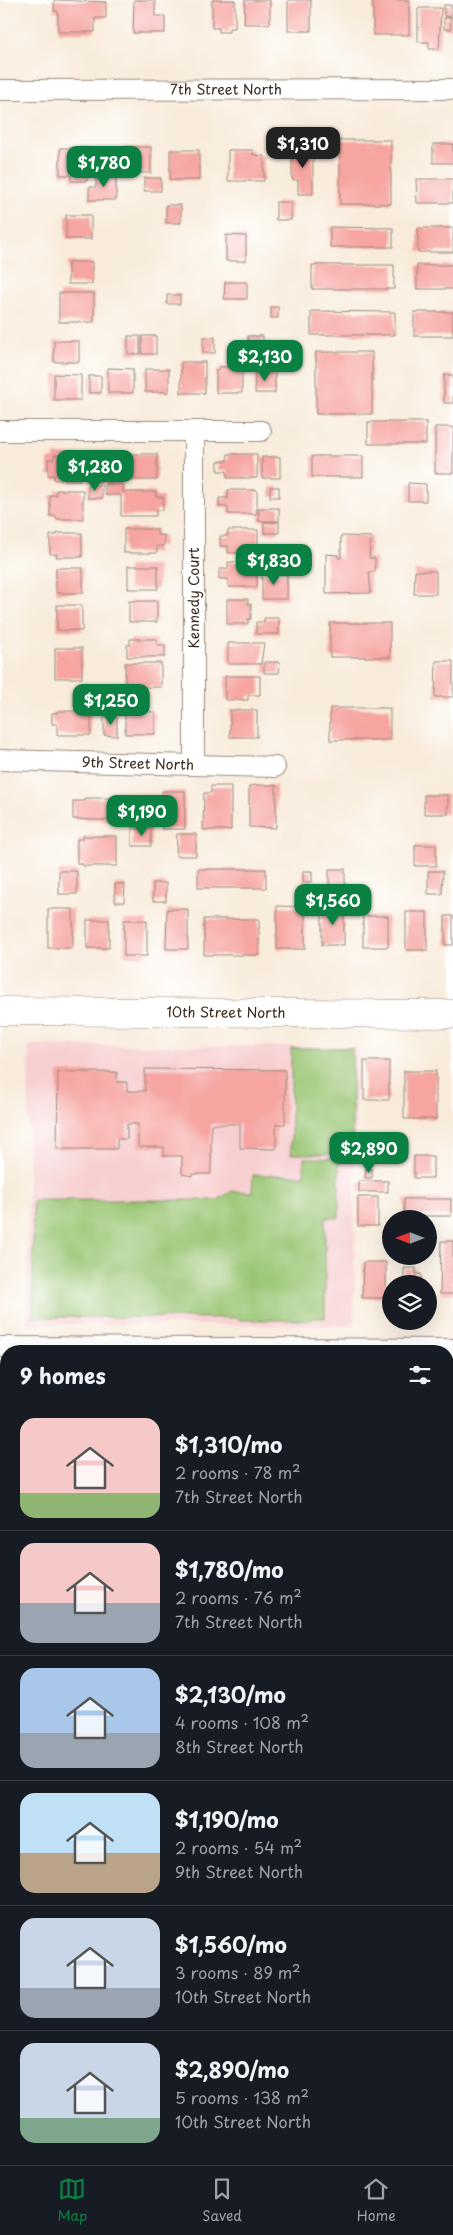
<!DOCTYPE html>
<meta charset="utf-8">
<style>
body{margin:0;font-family:"Playpen Sans",sans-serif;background:#20242c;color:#f1f3f6;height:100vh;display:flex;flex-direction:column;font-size:19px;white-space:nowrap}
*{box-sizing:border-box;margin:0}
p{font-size:16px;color:#9ea1a6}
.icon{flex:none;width:28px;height:28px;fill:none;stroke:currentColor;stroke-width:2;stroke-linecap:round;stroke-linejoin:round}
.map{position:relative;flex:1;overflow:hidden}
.drawer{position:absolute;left:0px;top:1345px;width:454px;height:820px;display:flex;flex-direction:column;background:#171b24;border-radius:20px 20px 0 0;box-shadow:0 5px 20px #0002}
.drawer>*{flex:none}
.needle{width:32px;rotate:270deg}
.tools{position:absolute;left:382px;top:1210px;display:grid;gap:10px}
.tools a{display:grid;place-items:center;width:55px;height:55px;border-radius:50%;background:#171b24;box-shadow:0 5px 20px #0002;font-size:25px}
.price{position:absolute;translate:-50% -42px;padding:0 11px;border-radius:10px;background:#0b8043;color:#fff;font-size:16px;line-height:32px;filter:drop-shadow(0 1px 2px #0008)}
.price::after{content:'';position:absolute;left:50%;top:30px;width:15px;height:11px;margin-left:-8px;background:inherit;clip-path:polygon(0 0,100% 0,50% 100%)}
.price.active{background:#222;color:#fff}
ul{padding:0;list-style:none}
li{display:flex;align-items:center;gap:15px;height:125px;padding:0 20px}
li+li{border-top:1px solid #363941}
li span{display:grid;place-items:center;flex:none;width:140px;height:100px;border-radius:15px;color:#555}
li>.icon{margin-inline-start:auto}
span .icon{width:60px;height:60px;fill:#fffc;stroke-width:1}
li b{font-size:21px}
h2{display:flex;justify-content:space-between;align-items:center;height:60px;padding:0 20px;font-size:21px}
.tab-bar{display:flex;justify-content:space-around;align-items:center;height:70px;border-top:1px solid #363941;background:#171b24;font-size:14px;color:#9ea1a6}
.tab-bar a{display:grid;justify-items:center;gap:2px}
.tab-bar .active{color:#0b8043}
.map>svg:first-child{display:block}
.built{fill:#f7cfd0}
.green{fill:#99c572;stroke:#6a7848}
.building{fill:#f6a5a1}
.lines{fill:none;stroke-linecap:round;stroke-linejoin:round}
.street-casing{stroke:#9a8a7c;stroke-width:22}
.primary-casing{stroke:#9a8a7c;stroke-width:29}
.street{stroke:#fff;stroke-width:20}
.primary{stroke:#fff;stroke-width:28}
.labels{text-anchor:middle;stroke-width:4.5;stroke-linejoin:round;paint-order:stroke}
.street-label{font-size:14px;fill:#3b2a1e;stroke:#fff}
</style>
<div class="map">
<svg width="453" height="2165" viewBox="0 0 453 2165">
<rect width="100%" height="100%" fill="#fff"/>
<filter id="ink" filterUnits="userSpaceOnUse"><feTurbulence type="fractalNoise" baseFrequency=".02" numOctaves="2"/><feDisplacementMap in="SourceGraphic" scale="10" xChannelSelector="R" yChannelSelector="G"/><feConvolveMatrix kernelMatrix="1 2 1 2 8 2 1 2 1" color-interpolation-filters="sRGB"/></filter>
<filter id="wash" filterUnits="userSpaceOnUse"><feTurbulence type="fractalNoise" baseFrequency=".0096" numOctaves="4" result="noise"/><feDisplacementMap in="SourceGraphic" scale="20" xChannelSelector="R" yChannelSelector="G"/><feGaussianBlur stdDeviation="1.12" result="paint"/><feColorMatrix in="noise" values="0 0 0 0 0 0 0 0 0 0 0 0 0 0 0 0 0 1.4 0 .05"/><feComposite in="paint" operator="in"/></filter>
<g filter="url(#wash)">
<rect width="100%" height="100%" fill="#f8ebda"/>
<!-- built -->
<polygon class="built" points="29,1045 356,1047 354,1326 27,1324"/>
<!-- green -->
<g class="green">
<rect x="291" y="1048" width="61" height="106"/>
<polygon points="304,1158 339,1158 339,1218 325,1218 325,1318 314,1318 311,1320 239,1320 238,1318 33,1317 33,1200 218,1200 232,1191 252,1192 253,1175 304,1175"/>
</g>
<g id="blocks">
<!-- building -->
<g class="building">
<polygon points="54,0 106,2 106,18 95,18 95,32 58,32 58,11 54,11"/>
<polygon points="134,0 155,0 155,16 165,16 165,33 133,33"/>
<polygon points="212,0 235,0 235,28 229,28 229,32 219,32 219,28 212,28"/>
<polygon points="245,0 270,0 270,24 244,24"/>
<rect x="288" y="0" width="23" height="31"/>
<rect x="373" y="0" width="36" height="35"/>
<polygon points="444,5 451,5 451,17 444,16"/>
<polygon points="418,8 441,8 439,49 429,49 429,42 418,42"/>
<rect x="444" y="18" width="7" height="11"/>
<rect x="340" y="140" width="51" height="64"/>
<rect x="433" y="144" width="20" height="19"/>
<polygon points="292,146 313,147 313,194 298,194 298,180 292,180"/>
<rect x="124" y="147" width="27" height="26"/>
<polygon points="60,148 90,148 90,175 87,175 87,181 71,181 71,175 60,175"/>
<rect x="170" y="150" width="29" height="30"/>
<polygon points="228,150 253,150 253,155 264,156 264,181 228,181"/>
<polygon points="96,175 116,175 116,200 89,200 89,187 96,187"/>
<rect x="144" y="178" width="17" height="13"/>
<polygon points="416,179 453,179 453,203 417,203"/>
<rect x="276" y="202" width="15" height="18"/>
<rect x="166" y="205" width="15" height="18"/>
<rect x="66" y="215" width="25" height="24"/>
<polygon points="330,227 393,228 393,247 330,247"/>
<rect x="418" y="228" width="35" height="24"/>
<polygon points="226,235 246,236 246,261 226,261"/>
<rect x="68" y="262" width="24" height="22"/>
<rect x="312" y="265" width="82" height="24"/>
<rect x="417" y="265" width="36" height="24"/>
<polygon points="225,282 247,282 247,299 224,299"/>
<rect x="59" y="293" width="35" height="29"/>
<rect x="167" y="295" width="13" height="9"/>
<rect x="271" y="307" width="7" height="11"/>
<polygon points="311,311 395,312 395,335 311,335"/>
<rect x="414" y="312" width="39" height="24"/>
<rect x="128" y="336" width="12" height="18"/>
<rect x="142" y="336" width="14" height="18"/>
<rect x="248" y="336" width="15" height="20"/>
<rect x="203" y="337" width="12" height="16"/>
<rect x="54" y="341" width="25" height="21"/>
<rect x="316" y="352" width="56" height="62"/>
<rect x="181" y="362" width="24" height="31"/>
<polygon points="219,367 236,367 236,370 242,370 242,393 216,393 216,370 219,370"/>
<polygon points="108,368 133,369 133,393 108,393"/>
<rect x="145" y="369" width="24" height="23"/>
<rect x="255" y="370" width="20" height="23"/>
<polygon points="54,374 81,375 81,400 54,400"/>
<rect x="444" y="375" width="9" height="28"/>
<rect x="89" y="376" width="12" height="17"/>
<rect x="368" y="422" width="58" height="22"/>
<rect x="435" y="427" width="18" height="46"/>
<rect x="123" y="454" width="34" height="26"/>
<polygon points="228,454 257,454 257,478 227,478 227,471 218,471 218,461 227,461"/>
<polygon points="54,455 80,455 80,480 54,480 54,475 48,475 48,459 54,459"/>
<rect x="312" y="456" width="51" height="21"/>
<rect x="262" y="457" width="18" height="21"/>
<polygon points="90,464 102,464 101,482 89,482"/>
<polygon points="106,465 118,465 118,482 105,482"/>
<polygon points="408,483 426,484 426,501 408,501"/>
<polygon points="105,484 123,484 123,492 156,492 156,497 163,497 163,510 156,510 156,516 121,516 121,495 105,495"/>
<rect x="88" y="485" width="14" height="13"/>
<rect x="270" y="487" width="9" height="10"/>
<polygon points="56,490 83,490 83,519 56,519 56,516 50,516 50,495 56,495"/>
<polygon points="228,490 257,490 257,514 228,514 228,507 219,507 219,498 228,498"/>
<rect x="259" y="508" width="20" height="13"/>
<rect x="264" y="522" width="15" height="11"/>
<polygon points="124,529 157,529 157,535 164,535 164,546 157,546 157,553 124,553"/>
<polygon points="228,530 258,530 258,553 228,553 228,546 220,546 220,536 228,536"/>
<polygon points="57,533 82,533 82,557 56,557 57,554 50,554 50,535 57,535"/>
<polygon points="341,536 371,537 369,558 375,558 375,572 369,572 371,593 326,594 326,554 338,555 338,558 341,558"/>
<polygon points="228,562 257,562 257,587 228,587 228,579 219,579 219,569 228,569"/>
<rect x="128" y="566" width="30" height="23"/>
<rect x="56" y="568" width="27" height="25"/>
<polygon points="415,571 436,571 436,594 414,594"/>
<rect x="262" y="574" width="25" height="25"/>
<polygon points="227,599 248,599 248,604 251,604 251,619 248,619 248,624 227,624"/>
<rect x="129" y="601" width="28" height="21"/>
<polygon points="57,605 82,605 82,631 57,630"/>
<polygon points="264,618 279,618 279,634 256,634 256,622 264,622"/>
<rect x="330" y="623" width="60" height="34"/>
<polygon points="130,639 157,639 157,645 165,645 165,657 127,657 127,645 130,645"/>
<polygon points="228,643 264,643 261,664 228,664"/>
<rect x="55" y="648" width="27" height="30"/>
<polygon points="436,661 453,661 453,697 435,697"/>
<polygon points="264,662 280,662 279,673 264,673"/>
<rect x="125" y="663" width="36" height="24"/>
<polygon points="225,676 260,676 260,695 248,695 248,700 225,700"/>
<rect x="330" y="708" width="60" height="32"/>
<rect x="230" y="710" width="27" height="27"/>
<polygon points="57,711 91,711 91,735 57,735 57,724 52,724 52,713 57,713"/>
<rect x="125" y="712" width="30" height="22"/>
<polygon points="104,717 117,717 117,736 104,735"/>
<polygon points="258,785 276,785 276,828 249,827 249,786"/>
<polygon points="211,786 231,786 231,830 203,830 204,793 211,793"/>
<rect x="162" y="791" width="23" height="38"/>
<rect x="424" y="795" width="24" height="19"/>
<polygon points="85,798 124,798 124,821 73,819 73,801 85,801"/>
<rect x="132" y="805" width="20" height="22"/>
<rect x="132" y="829" width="19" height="17"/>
<polygon points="177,834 196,834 196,856 176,856"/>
<polygon points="83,836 117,836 117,866 83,866 83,864 77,864 77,839 83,839"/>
<rect x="415" y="845" width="21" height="21"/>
<rect x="198" y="869" width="68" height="19"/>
<rect x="329" y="869" width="16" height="25"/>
<rect x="59" y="871" width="18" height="23"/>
<rect x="303" y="871" width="9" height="11"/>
<polygon points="428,871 443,871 442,894 428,894"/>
<rect x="153" y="883" width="13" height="18"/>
<polygon points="115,884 125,884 124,902 115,902"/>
<polygon points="277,906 305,907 305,949 277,949"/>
<rect x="322" y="908" width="22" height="37"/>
<rect x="48" y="909" width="25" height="39"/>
<polygon points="167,909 188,909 188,949 166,949"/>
<rect x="406" y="912" width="21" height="38"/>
<rect x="363" y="916" width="25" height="31"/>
<rect x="445" y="916" width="8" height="29"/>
<rect x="204" y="919" width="55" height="36"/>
<rect x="87" y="920" width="22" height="28"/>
<rect x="124" y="920" width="23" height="36"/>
<rect x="364" y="1061" width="25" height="39"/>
<polygon points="145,1069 285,1070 285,1124 276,1124 276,1149 240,1148 240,1124 211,1124 211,1174 192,1174 192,1176 182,1174 182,1156 164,1156 164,1147 138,1147 138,1124 127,1124 127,1139 117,1139 117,1149 57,1149 58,1072 117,1072 117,1082 127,1082 127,1091 145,1091"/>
<rect x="404" y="1071" width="32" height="48"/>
<rect x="414" y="1156" width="19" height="22"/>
<polygon points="366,1169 372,1169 372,1178 365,1178"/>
<rect x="359" y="1181" width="29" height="11"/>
<rect x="358" y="1197" width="20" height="29"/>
<rect x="404" y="1199" width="47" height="17"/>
<polygon points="441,1241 453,1241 453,1294 440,1294"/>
<polygon points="363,1262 386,1262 386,1298 362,1298"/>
<polygon points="404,1268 416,1268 416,1274 421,1274 421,1284 404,1284"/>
<rect x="448" y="1391" width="5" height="39"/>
<rect x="448" y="1457" width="5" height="19"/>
<rect x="448" y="1509" width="5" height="23"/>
<rect x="448" y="1568" width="5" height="37"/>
<rect x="448" y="1738" width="5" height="23"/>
<rect x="448" y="1809" width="5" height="22"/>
<rect x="448" y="1994" width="5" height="30"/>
<rect x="25" y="2159" width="31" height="6"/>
<rect x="157" y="2159" width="23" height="6"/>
<rect x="239" y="2159" width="31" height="6"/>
<rect x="112" y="2160" width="24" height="5"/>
<rect x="201" y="2162" width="24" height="3"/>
</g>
</g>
</g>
<g filter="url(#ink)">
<use href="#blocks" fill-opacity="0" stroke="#9a8a7c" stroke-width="1"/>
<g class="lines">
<!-- street casing -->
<g class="street-casing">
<g id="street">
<path id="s1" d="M0,90L453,89"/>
<polyline points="0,431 261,431"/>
<path id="s2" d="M0,760L275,767"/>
<polyline points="194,765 194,432"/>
<polyline points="0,1347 453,1349"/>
<polyline points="0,1643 6,1643"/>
<polyline points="448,1648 453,1648"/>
</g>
</g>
<!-- primary casing -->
<g class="primary-casing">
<g id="primary">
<path id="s3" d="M0,1011L453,1014"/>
<polyline points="0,1938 6,1938"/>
<polyline points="448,1942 453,1942"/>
</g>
</g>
<!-- street -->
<use href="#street" class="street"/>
<!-- primary -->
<use href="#primary" class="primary"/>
</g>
</g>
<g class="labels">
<!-- street labels -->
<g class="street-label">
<text dy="5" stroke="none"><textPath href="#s1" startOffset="226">7th Street North</textPath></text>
<text transform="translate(194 598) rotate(-90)" y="5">Kennedy Court</text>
<text dy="5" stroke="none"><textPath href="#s2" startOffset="138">9th Street North</textPath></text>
<text dy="5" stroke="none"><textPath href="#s3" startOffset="226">10th Street North</textPath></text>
</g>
</g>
</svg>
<div class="tools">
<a><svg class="needle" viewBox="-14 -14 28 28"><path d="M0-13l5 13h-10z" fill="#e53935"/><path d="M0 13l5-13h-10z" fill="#9ea1a6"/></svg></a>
<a><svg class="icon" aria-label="layers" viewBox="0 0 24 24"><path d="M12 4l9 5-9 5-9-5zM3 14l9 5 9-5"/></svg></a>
</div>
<b class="price active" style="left:303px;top:169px">$1,310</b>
<b class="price" style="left:104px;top:188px">$1,780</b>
<b class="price" style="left:265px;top:382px">$2,130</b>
<b class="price" style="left:95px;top:492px">$1,280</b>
<b class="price" style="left:274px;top:586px">$1,830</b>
<b class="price" style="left:111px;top:726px">$1,250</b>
<b class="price" style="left:142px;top:837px">$1,190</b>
<b class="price" style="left:333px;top:926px">$1,560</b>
<b class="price" style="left:369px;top:1174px">$2,890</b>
<section class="drawer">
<h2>9 homes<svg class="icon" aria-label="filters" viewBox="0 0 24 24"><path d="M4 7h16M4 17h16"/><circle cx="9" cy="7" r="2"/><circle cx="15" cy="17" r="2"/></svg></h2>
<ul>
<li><span style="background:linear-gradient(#f6c9c9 75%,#8fb573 0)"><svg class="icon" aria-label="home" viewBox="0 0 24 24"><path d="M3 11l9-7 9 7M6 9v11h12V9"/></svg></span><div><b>$1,310/mo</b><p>2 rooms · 78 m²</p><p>7th Street North</p></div></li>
<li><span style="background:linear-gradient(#f6c9c9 60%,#9aa5b1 0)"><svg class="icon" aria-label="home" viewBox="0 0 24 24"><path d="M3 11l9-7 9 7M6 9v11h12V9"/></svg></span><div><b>$1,780/mo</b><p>2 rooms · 76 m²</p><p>7th Street North</p></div></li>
<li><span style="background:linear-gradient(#a9c7e8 65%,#9aa5b1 0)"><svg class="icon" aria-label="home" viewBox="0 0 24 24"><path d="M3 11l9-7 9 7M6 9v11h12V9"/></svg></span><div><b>$2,130/mo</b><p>4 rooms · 108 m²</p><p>8th Street North</p></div></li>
<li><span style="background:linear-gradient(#bfe0f5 60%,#b9a48a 0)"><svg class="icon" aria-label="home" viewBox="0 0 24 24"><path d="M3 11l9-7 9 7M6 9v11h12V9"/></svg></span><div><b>$1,190/mo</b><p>2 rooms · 54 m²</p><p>9th Street North</p></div></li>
<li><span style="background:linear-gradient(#c9d6e8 70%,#9aa5b1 0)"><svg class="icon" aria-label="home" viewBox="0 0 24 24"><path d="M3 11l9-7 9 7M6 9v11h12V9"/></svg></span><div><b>$1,560/mo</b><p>3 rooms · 89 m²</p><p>10th Street North</p></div></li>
<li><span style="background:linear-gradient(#c9d6e8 75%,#7fa58c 0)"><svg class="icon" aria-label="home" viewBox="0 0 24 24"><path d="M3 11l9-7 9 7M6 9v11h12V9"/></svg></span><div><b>$2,890/mo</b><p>5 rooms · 138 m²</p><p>10th Street North</p></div></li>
</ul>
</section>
</div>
<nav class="tab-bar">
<a class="active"><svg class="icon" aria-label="map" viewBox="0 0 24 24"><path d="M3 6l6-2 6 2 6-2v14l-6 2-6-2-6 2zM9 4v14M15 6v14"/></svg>Map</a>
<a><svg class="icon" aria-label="saved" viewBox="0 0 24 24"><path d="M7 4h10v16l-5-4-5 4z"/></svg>Saved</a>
<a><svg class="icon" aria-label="home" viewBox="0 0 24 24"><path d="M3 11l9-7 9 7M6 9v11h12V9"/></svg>Home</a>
</nav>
